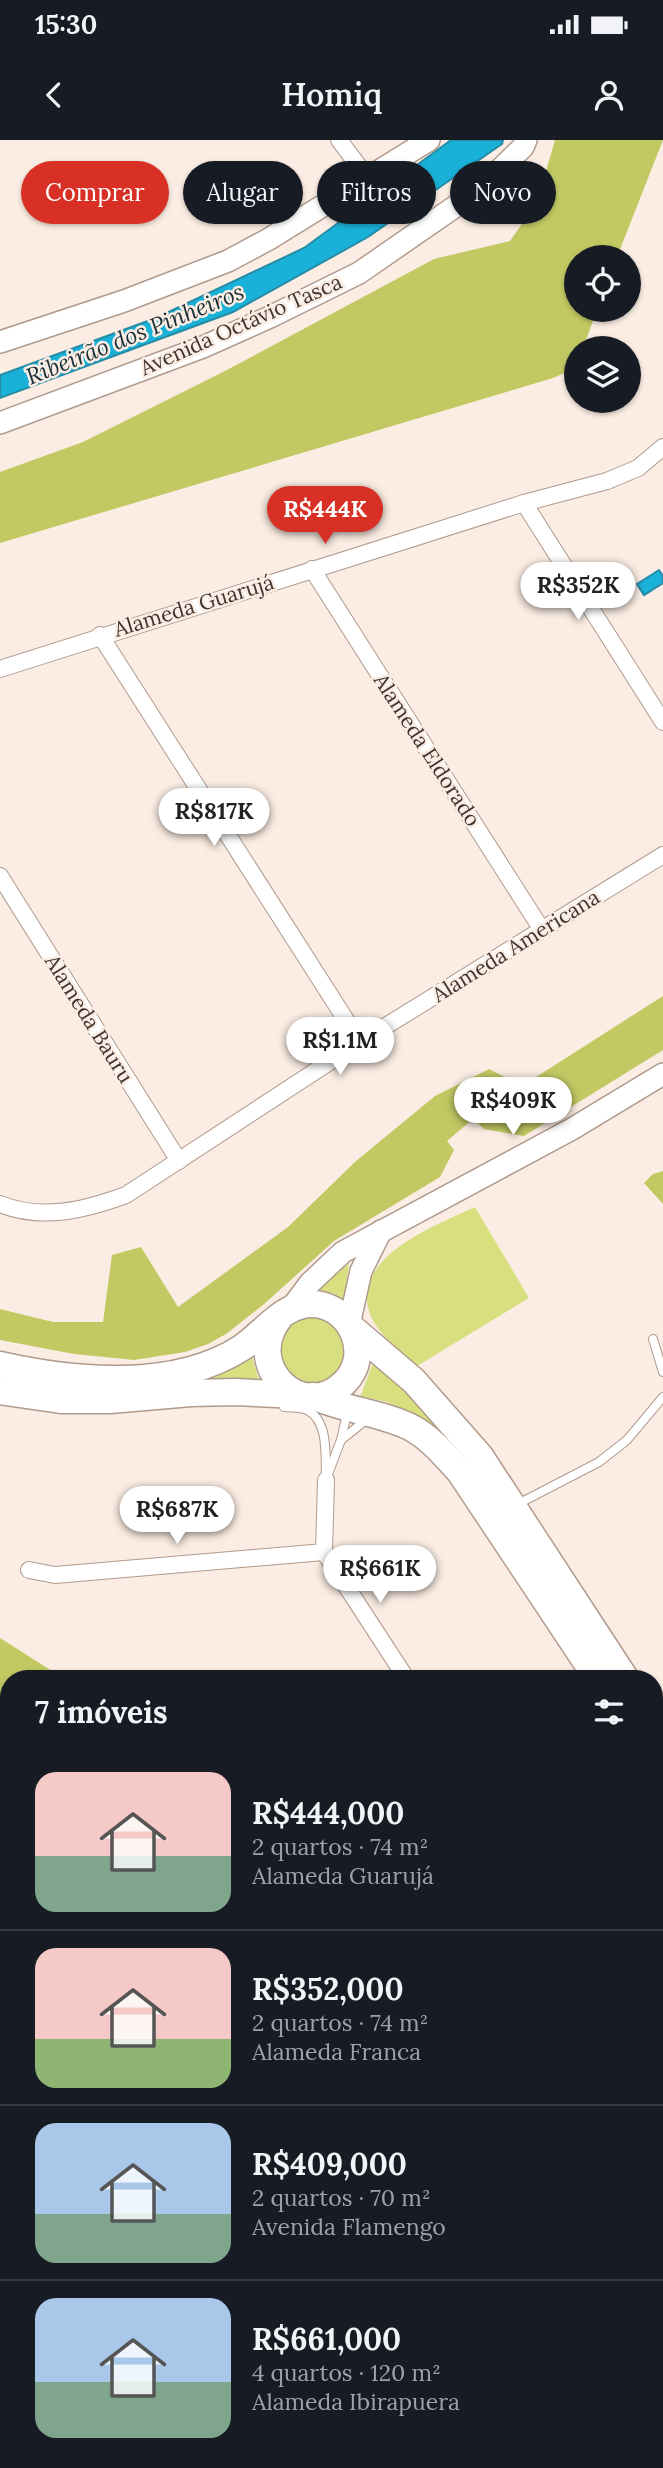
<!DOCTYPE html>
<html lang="pt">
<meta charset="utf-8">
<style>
body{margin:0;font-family:Lora,serif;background:#242831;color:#f1f3f6;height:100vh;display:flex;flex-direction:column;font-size:26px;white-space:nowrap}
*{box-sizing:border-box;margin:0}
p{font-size:23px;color:#9ea1a6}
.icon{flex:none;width:38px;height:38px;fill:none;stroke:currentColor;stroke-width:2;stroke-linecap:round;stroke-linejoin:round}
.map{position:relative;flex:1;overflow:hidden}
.panel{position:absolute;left:0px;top:1530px;width:663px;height:800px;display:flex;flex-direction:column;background:#171b24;border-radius:28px 28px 0 0;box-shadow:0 2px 5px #0004}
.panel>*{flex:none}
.hud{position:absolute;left:21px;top:21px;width:621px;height:63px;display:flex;gap:14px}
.tools{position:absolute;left:564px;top:105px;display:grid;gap:14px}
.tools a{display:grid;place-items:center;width:77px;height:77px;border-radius:50%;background:#171b24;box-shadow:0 2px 5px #0004;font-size:35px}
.price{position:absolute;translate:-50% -60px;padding:0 16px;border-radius:24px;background:#fff;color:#222;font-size:23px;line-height:46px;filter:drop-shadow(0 2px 4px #0008)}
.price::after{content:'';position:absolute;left:50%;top:42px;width:21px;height:16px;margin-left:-10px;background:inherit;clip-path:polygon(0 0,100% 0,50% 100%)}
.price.selected{background:#d93025;color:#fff}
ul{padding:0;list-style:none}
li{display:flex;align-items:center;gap:21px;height:175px;padding:0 35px}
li+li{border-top:2px solid #363941}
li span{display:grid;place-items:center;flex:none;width:196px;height:140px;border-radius:21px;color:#555}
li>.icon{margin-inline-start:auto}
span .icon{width:84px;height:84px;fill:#fffc;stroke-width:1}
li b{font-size:30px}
h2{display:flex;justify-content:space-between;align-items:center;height:84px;padding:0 35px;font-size:30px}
.tag{padding:0 24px;border-radius:32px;background:#171b24;box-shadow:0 2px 5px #0004;font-size:24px;line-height:63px}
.tag.selected{background:#d93025;color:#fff}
.status{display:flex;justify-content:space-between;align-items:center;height:49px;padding:0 35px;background:#171b24;direction:ltr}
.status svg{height:19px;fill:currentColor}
header{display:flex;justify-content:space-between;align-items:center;height:91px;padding:0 35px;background:#171b24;font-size:32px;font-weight:600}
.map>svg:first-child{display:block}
.green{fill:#d8df7e}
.forest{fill:#c2c963}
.water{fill:#1ab1d9;stroke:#258ca6;stroke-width:2}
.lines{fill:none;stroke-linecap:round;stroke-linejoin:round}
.service-casing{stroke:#b09a8c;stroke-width:10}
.minor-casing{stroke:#b09a8c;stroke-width:18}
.tertiary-casing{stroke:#b09a8c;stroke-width:24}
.primary-casing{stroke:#b09a8c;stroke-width:29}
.service{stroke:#fff;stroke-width:8}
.minor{stroke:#fff;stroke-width:16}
.tertiary{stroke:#fff;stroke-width:21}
.primary{stroke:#fff;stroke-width:26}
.labels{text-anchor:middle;stroke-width:5;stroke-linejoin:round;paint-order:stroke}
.street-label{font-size:21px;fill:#3f3630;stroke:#fbede3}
.water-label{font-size:23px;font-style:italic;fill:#1a3038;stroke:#fbede3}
</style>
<div class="status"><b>15:30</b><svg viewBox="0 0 49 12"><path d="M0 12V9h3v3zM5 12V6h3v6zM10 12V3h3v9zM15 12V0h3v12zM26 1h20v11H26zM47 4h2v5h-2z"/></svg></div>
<header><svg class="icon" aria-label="back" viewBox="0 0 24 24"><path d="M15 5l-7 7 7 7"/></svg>Homiq<svg class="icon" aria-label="person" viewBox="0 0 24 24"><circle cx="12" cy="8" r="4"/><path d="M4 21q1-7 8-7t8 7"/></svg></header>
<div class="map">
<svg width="663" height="2328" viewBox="0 0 663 2328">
<rect width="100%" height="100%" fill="#fbede3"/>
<!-- green -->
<g class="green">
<path d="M475,1067L529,1158L417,1226C401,1211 378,1195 370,1174C349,1117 437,1085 475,1067Z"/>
<polygon points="349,1124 344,1162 333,1153 315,1152 336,1133"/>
<path d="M312,1174L340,1187L348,1217L330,1243L298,1244C274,1211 269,1216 292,1180Z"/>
<polygon points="251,1214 259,1240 228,1239 141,1248"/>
<path d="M373,1223L445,1288L571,1471L441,1293C416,1275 392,1259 360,1257Z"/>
<polygon points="663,1870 663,2007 655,2001 655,1876"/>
<polygon points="9,2082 9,2320 482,2321 480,2328 0,2328 0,2089"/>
</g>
<!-- forest -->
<g class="forest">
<polygon points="555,0 663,0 617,117 576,117 576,170 597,170 583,208 576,208 576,228 553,238 503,253 0,403 0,332 83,302 225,231 434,119 510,101 537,62"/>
<polygon points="663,856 663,910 524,996 484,989 473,979 447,1001 454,1010 440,1037 334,1101 263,1165 226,1194 208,1204 185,1212 134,1220 74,1214 0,1200 0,1169 53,1182 103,1182 112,1115 141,1107 178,1167 288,1087 356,1021 435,956 489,929 522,946"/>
<polygon points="663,1031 663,1064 644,1043 653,1034"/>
<polygon points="0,1498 63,1538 9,1538 9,2082 0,2089"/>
<polygon points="655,2001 663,2007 663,2104 655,2106"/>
<polygon points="655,2307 663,2320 663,2328 480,2328 482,2320 654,2320"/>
</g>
<!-- water -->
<g class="water">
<polygon points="451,0 503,0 502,4 368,97 233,172 0,258 0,235 156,178 304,108"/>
<polygon points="659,430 663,436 663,443 644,455 637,444"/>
</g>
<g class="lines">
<!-- service casing -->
<g class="service-casing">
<g id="service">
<polyline points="653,1199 663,1232"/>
<path d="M284,1267C291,1268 301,1267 307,1270C330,1281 325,1320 326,1340"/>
<polyline points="341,1300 366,1280"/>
<polyline points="328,1334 341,1300 347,1273"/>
<polyline points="516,1365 599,1322 627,1300 663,1257"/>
</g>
</g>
<!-- minor casing -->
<g class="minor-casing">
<g id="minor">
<polyline points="339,0 367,37"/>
<polyline points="524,363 663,582"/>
<polyline points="312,429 542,790"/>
<polyline points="100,495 360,902"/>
<polyline points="0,529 524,363 607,341 638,328 663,307"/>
<polyline points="0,736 179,1021"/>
<path d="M0,1064C42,1081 85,1070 126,1055L360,902L663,715"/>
<polyline points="324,1412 406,1538"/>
<polyline points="324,1412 326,1340"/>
<polyline points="29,1430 55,1435 324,1412"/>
</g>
</g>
<!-- tertiary casing -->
<g class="tertiary-casing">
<g id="tertiary">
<polyline points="0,202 124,161 228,121 269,99 429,0"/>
<polyline points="0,283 203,207 270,177 359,133 479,50 523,7 526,0"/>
<polyline points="289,1171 310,1143 343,1112 572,989 663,934"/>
<polyline points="349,1185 361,1131 381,1091"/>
</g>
</g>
<!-- primary casing -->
<g class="primary-casing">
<g id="primary">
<polyline points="353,1189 414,1241 480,1316 625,1538"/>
<path d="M0,1225C74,1242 176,1251 243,1207C263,1193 282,1166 309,1164C350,1162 374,1214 344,1243C302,1284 241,1225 280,1177"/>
<polyline points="0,1251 61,1260 110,1260 191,1253 235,1252 298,1255"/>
<path d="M313,1256C344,1270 383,1273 412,1288C432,1299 445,1316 460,1332L597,1538"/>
<polyline points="654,1582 663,1595"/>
<polyline points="654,1625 663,1638"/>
</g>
</g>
<!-- service -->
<use href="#service" class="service"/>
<!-- minor -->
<use href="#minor" class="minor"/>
<!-- tertiary -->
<use href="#tertiary" class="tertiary"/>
<!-- primary -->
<use href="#primary" class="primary"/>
</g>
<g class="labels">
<!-- street labels -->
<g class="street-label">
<text transform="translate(241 185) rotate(-24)" y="7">Avenida Octávio Tasca</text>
<text transform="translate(194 466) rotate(-17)" y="7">Alameda Guarujá</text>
<text transform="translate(427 610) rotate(57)" y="7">Alameda Eldorado</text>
<text transform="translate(516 806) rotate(-32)" y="7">Alameda Americana</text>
<text transform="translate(89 879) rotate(58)" y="7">Alameda Bauru</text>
</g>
<!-- water labels -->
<g class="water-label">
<text transform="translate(135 194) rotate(-22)" y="8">Ribeirão dos Pinheiros</text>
</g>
</g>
</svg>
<div class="tools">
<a><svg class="icon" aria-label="locate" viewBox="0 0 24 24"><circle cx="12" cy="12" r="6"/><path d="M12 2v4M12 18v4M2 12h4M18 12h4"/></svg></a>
<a><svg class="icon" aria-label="layers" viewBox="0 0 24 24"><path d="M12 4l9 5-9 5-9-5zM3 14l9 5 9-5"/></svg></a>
</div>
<b class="price selected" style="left:325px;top:406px">R$444K</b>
<b class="price" style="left:578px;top:482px">R$352K</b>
<b class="price" style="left:214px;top:708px">R$817K</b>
<b class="price" style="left:340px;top:937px">R$1.1M</b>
<b class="price" style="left:513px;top:997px">R$409K</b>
<b class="price" style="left:177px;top:1406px">R$687K</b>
<b class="price" style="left:380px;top:1465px">R$661K</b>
<div class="hud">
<a class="tag selected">Comprar</a>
<a class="tag">Alugar</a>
<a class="tag">Filtros</a>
<a class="tag">Novo</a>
</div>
<section class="panel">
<h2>7 imóveis<svg class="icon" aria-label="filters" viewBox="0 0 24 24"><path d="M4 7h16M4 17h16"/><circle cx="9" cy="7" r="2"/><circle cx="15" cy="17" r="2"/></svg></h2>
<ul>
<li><span style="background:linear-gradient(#f6c9c9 60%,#7fa58c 0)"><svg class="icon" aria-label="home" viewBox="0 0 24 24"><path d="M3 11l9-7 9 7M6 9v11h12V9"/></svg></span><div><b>R$444,000</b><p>2 quartos · 74 m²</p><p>Alameda Guarujá</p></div></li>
<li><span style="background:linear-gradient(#f6c9c9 65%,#8fb573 0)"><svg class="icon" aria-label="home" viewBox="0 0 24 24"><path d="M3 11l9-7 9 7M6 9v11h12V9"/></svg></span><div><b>R$352,000</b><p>2 quartos · 74 m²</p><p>Alameda Franca</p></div></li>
<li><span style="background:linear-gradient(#a9c7e8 65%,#7fa58c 0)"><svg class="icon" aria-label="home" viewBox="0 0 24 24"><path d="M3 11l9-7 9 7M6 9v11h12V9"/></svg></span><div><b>R$409,000</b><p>2 quartos · 70 m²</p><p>Avenida Flamengo</p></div></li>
<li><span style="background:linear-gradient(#a9c7e8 60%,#7fa58c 0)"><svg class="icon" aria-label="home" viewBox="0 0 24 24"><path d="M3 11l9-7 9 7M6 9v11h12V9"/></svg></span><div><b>R$661,000</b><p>4 quartos · 120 m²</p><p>Alameda Ibirapuera</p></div></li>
</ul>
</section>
</div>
